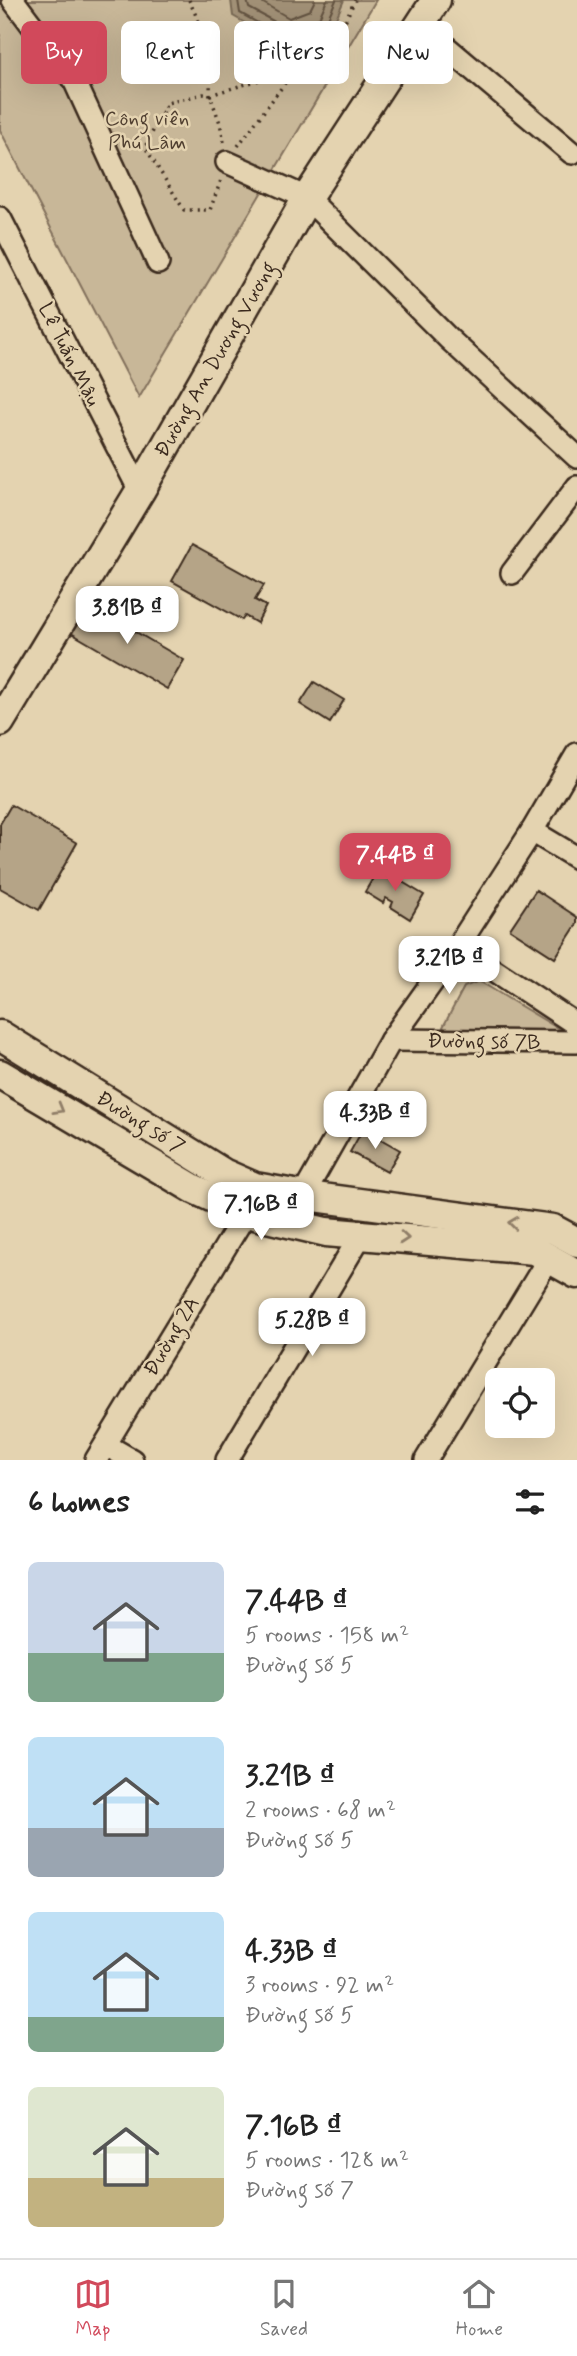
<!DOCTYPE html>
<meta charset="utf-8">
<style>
body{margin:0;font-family:Mynerve,sans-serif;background:#f2f2f2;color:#222;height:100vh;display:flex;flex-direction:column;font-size:26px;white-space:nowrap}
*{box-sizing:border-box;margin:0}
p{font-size:23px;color:#767676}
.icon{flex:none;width:38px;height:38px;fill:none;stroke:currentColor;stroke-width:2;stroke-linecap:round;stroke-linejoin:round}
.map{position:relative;height:1460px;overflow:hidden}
.panel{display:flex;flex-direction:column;background:#fff;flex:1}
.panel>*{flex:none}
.hud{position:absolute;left:21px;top:21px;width:536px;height:63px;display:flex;gap:14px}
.buttons{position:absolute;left:485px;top:1368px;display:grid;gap:14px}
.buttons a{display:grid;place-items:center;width:70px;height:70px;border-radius:10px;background:#fff;box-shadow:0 7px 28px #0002;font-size:35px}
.price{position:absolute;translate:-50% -60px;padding:0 16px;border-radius:14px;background:#fff;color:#222;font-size:23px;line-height:46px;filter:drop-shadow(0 2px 4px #0008)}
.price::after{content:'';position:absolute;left:50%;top:42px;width:21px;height:16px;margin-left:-10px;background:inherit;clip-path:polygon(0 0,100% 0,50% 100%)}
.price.current{background:#d1495b;color:#fff}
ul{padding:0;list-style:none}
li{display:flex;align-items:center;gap:21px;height:175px;padding:0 28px}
li span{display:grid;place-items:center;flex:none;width:196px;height:140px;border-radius:10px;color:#555}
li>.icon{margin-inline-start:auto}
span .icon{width:84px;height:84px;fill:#fffc;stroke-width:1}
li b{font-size:30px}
h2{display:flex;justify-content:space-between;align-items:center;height:84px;padding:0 28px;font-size:30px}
.pill{padding:0 24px;border-radius:10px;background:#fff;box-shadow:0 7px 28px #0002;font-size:24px;line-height:63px}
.pill.current{background:#d1495b;color:#fff}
.menu{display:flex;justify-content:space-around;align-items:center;height:98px;border-top:2px solid #e0e0e0;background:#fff;font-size:19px;color:#767676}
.menu a{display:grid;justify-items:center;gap:4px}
.menu .current{color:#d1495b}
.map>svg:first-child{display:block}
.green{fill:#c8b798;stroke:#82705b;stroke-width:2}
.water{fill:#a19076;stroke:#786753;stroke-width:2}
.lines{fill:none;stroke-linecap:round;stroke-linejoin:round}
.shore{stroke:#645341;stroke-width:2}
.building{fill:#b5a487;stroke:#3b2a1e;stroke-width:2}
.minor-casing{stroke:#3b2a1e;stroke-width:26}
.major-casing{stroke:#3b2a1e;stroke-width:33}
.path{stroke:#3b2a1e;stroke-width:3.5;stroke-dasharray:2 5;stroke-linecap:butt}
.minor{stroke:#e4d3b0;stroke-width:21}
.major{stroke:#e4d3b0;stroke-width:28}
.oneway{stroke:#907e67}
.labels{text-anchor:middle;stroke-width:5;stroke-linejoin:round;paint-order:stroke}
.park-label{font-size:21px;fill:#503f30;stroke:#e4d3b0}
.street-label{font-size:21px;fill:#3b2a1e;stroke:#e4d3b0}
</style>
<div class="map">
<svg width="577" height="1460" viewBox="0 0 577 1460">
<rect width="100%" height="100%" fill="#e4d3b0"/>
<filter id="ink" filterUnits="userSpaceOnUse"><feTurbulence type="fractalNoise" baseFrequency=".0143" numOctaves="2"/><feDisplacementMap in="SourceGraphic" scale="14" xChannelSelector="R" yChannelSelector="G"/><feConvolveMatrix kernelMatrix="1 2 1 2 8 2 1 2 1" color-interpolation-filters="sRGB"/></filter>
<g filter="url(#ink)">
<!-- green -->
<g class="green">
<polygon points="0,0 376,0 139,398 0,130"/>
<polygon points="479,981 569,1035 448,1036 443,1027 464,987"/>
</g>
<!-- water -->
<polygon class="water" points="231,0 344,0 331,30 286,47 233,16"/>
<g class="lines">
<!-- shore -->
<g class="shore">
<polyline points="238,0 240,13 287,39 325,25 336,0"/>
<polyline points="247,0 249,8 288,29 319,18 327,0"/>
<polyline points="258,0 289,18 310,10 315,0"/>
</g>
</g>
<!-- building -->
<g class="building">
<polygon points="192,545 264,585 255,600 266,606 257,623 245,616 242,620 172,581"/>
<polygon points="88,604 184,660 167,689 71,633"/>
<polygon points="314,682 344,700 330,723 300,704"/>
<polygon points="11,805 77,843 39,910 0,888 0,824"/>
<polygon points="379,868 424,895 410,919 391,907 393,902 386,898 383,903 365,892"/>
<polygon points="536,890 577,917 577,924 555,958 510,929"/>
<polygon points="363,1129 400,1150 387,1172 350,1152"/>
</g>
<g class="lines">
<!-- minor casing -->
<g class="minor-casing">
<g id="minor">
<polyline points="13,0 75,82 158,263"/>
<polyline points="420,25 572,153"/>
<polyline points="227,162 307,198 449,339 577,457"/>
<polyline points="0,218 140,491"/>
<polyline points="512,573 577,487"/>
<polyline points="532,831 577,858"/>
<polyline points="458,946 577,1025"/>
<polyline points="391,1040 577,1042"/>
<polyline points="297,1206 391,1040 458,946 532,831 577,754"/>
<polyline points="106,1445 132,1460"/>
<polyline points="96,1460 246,1213"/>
<polyline points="227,1460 361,1235"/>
<polyline points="426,1460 549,1258"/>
</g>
</g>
<!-- major casing -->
<g class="major-casing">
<g id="major">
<polyline points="0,722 140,491 307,198 436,0"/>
<polyline points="0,1035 223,1173 255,1187 300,1195 553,1229 577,1242"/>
<polyline points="0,1074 194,1189 246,1213 326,1232 534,1250 577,1274"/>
</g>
</g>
<!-- path -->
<g class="path">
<polyline points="189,0 211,49 210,95 203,94 167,103 145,147 184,210 210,210 221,180"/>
<polyline points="224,142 220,123 210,95 295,69 337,38 355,0"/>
<polyline points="238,146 294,71"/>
</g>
<!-- minor -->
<use href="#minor" class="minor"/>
<!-- major -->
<use href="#major" class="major"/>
</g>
<!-- one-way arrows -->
<defs><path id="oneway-chevron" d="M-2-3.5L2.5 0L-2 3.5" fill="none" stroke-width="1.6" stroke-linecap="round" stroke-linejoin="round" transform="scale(1.75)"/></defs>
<g class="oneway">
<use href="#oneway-chevron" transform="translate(59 1109) rotate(30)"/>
<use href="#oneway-chevron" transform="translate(513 1223) rotate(-173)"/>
<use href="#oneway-chevron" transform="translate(404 1238) rotate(5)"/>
</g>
</g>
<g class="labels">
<!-- park labels -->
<g class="park-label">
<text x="147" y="125">Công viên<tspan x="147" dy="24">Phú Lâm</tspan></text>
</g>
<!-- street labels -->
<g class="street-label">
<text transform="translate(70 354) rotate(63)" y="7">Lê Tuấn Mậu</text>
<text transform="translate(215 359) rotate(-60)" y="7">Đường An Dương Vương</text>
<text transform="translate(484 1041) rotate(1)" y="7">Đường số 7B</text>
<text transform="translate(141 1122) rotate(32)" y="7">Đường số 7</text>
<text transform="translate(171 1336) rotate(-59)" y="7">Đường 2A</text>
</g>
</g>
</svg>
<div class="buttons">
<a><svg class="icon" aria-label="locate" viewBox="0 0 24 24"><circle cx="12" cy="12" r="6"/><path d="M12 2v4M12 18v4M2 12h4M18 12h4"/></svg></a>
</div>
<b class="price" style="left:127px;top:646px">3.81B ₫</b>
<b class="price current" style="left:395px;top:893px">7.44B ₫</b>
<b class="price" style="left:449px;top:996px">3.21B ₫</b>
<b class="price" style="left:375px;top:1151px">4.33B ₫</b>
<b class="price" style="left:261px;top:1242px">7.16B ₫</b>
<b class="price" style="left:312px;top:1358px">5.28B ₫</b>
<div class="hud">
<a class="pill current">Buy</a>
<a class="pill">Rent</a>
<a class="pill">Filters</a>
<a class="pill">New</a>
</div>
</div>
<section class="panel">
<h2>6 homes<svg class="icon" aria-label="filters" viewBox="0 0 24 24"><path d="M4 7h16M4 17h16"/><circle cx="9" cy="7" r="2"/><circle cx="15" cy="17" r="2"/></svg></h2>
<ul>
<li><span style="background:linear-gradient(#c9d6e8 65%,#7fa58c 0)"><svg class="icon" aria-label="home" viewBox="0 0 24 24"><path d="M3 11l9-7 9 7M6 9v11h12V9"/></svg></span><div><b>7.44B ₫</b><p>5 rooms · 158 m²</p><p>Đường số 5</p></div></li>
<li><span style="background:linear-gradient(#bfe0f5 65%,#9aa5b1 0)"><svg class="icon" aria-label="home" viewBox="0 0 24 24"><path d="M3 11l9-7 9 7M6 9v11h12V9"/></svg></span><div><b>3.21B ₫</b><p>2 rooms · 68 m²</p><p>Đường số 5</p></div></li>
<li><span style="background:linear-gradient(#bfe0f5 75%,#7fa58c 0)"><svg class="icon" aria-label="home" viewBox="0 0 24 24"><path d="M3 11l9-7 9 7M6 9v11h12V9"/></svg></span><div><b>4.33B ₫</b><p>3 rooms · 92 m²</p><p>Đường số 5</p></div></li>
<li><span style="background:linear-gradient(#dfe7d0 65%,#c2b280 0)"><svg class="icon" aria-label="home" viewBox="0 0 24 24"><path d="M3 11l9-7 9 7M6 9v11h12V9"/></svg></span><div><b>7.16B ₫</b><p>5 rooms · 128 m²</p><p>Đường số 7</p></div></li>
</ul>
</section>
<nav class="menu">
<a class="current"><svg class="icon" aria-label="map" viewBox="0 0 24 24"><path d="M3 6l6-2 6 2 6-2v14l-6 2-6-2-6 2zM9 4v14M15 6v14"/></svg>Map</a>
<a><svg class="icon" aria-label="saved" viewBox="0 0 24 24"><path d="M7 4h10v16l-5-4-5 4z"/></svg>Saved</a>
<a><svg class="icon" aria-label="home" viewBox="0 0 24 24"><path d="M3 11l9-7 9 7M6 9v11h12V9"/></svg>Home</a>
</nav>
